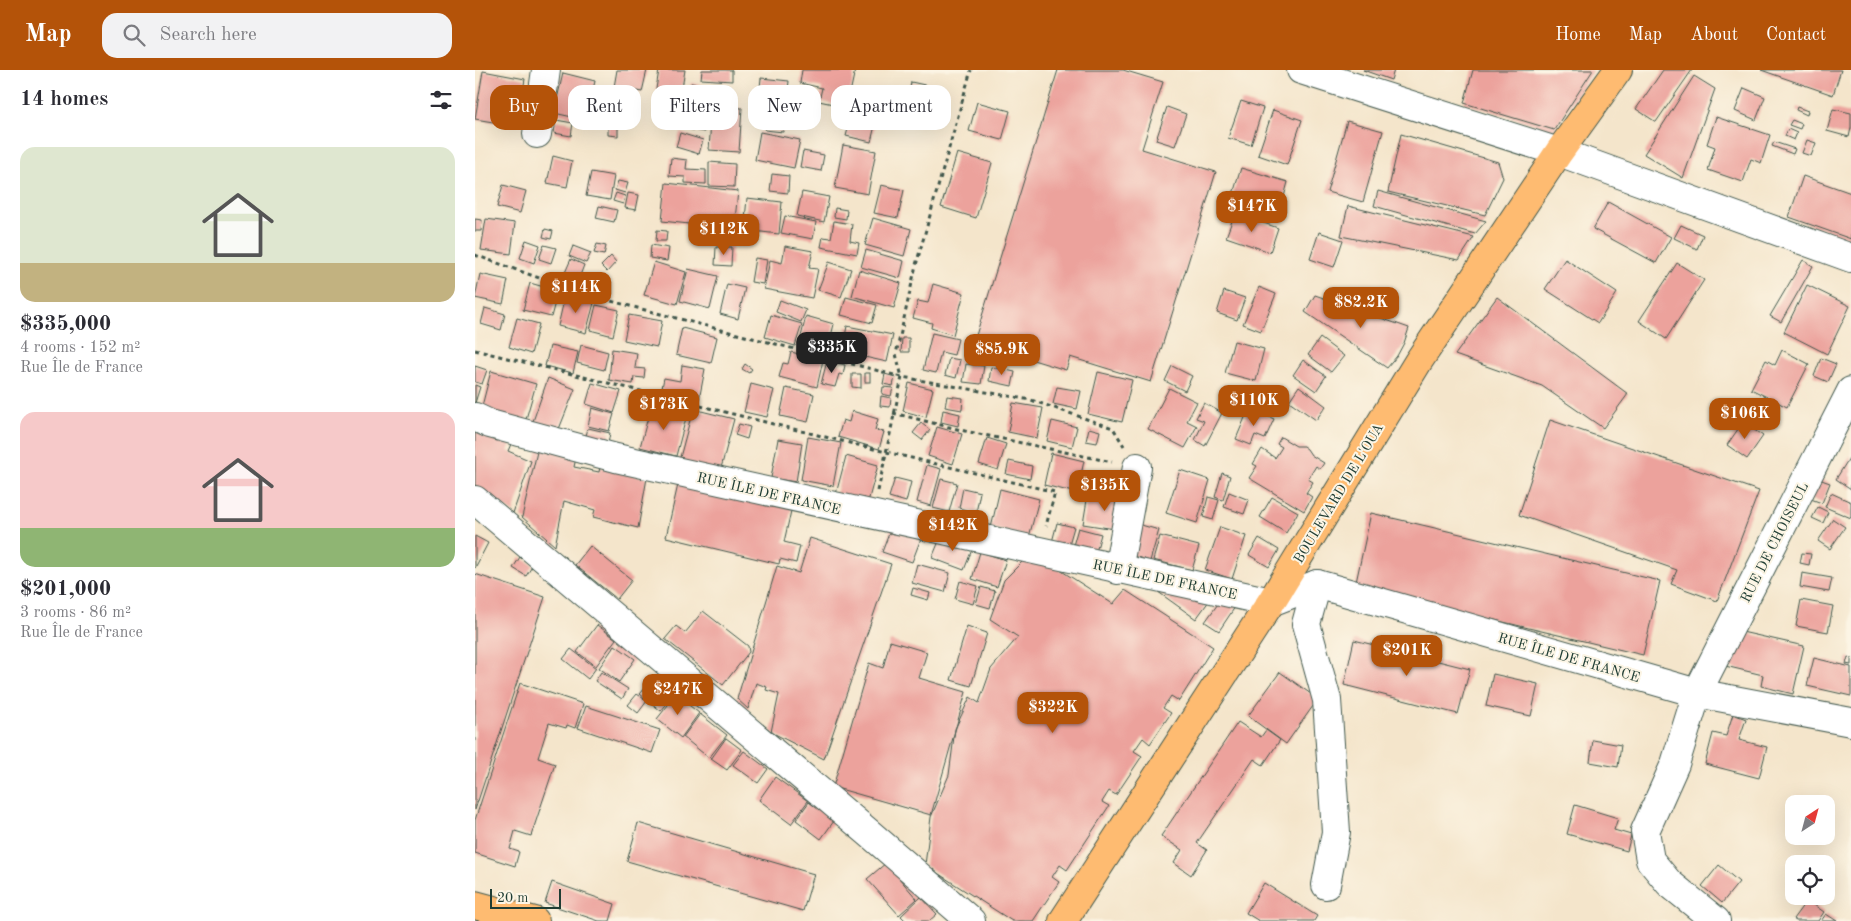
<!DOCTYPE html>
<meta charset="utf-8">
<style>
body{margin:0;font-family:"Old Standard TT",serif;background:#f2f2f3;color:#2b2b33;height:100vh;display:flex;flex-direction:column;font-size:19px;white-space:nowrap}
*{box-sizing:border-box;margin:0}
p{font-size:16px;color:#7c7c81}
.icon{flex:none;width:28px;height:28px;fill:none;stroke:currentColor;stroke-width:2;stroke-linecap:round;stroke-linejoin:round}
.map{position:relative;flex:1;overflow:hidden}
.panel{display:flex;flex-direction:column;background:#fff;width:475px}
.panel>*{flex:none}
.guide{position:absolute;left:15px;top:15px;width:475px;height:45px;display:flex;gap:10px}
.needle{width:32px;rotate:36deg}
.tools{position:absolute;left:1310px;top:725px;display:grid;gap:10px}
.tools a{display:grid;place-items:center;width:50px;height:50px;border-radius:10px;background:#fff;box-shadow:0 5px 20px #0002;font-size:25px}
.scale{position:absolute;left:15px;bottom:12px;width:71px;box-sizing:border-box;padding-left:5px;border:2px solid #1f3d34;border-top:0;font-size:14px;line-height:18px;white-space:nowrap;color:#1f3d34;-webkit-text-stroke:4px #fcf5e5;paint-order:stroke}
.price{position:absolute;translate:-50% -42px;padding:0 11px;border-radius:10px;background:#b45309;color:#fff;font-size:16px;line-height:32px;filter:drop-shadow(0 1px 2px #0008)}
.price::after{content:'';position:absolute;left:50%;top:30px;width:15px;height:11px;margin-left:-8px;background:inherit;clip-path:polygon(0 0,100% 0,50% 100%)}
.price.selected{background:#222;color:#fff}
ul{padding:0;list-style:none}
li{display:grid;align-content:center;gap:10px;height:265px;padding:0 20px}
li span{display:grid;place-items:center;height:155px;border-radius:15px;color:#555}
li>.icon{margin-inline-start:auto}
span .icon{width:90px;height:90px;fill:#fffc;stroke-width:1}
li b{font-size:21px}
h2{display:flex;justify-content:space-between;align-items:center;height:60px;padding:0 20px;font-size:21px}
.pill{padding:0 18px;border-radius:15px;background:#fff;box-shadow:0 5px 20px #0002;font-size:18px;line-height:45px}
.pill.selected{background:#b45309;color:#fff}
header{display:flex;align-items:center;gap:30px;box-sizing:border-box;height:70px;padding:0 25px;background:#b45309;color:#fff}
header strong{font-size:24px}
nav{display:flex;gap:28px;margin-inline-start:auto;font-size:18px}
.search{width:350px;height:45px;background:#f2f2f3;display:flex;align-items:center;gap:12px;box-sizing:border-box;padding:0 18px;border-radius:15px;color:#7c7c81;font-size:19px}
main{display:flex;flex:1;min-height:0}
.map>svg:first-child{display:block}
.building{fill:#eca29c}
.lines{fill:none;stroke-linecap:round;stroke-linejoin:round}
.minor-casing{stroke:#3f564b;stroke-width:30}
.major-casing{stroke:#3f564b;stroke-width:30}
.path{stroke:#3f564b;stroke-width:3;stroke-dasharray:4 4;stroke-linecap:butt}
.minor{stroke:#fff;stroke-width:28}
.major{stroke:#febb71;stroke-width:28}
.labels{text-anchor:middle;stroke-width:4;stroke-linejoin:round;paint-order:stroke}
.street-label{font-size:14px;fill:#1f3d34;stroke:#fcf5e5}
</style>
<header>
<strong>Map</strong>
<div class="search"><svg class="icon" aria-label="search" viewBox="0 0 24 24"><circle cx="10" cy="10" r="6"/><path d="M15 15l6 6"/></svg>Search here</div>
<nav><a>Home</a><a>Map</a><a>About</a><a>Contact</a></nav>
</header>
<main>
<section class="panel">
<h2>14 homes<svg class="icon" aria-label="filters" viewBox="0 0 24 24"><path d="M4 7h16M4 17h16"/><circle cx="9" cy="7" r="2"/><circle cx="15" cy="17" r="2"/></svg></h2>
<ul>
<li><span style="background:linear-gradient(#dfe7d0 75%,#c2b280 0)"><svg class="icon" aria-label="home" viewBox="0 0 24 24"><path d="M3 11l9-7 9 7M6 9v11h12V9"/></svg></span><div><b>$335,000</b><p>4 rooms · 152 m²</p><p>Rue Île de France</p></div></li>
<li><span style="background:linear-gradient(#f6c9c9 75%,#8fb573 0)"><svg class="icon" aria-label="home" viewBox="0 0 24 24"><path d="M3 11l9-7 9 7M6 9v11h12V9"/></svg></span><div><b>$201,000</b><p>3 rooms · 86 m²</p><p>Rue Île de France</p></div></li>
</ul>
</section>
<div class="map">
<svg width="1376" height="851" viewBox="0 0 1376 851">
<rect width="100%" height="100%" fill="#fcf5e5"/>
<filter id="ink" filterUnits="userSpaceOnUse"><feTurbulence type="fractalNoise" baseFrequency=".02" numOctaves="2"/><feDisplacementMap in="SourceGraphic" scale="10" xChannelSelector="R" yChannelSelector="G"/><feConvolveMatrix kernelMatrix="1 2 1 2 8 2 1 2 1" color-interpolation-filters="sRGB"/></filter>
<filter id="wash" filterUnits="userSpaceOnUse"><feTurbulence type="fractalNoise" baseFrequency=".0096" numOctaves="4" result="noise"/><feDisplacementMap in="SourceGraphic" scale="20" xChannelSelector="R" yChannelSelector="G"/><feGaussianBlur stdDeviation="1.12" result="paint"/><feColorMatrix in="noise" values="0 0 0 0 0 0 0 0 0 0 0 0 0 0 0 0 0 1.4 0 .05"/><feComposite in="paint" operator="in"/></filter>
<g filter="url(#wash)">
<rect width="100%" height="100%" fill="#f4e5cb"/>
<g id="blocks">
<!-- building -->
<g class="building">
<polygon points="142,0 172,0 167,22 139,17"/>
<polygon points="184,0 210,0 206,24 181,19"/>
<polygon points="227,0 257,0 257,11 226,9"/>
<polygon points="327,0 380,0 372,37 344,31 347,18 325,13"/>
<polygon points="583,0 648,0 688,12 667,79 741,102 676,312 595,287 591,300 499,272"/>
<polygon points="888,0 919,0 916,10"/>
<polygon points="998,0 1118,0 1079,60 989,33"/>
<polygon points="1188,0 1217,0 1181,52 1161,39"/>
<polygon points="1286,0 1366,0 1358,25"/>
<polygon points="8,1 50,9 42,56 0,49"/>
<polygon points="88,3 120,11 111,50 79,43"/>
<polygon points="1219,6 1240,19 1208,108 1169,84"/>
<polygon points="286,8 314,11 308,62 290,60 293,29 284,28"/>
<polygon points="436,12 459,17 455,41 432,36"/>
<polygon points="216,13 239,18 236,31 213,26"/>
<polygon points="1269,18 1290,27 1281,50 1260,41"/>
<polygon points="128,27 154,34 148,55 122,48"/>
<polygon points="766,31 788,38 776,75 753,68"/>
<polygon points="502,32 535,41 527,70 494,61"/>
<polygon points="237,36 267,38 264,82 234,80"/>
<polygon points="692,37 711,44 700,76 681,70"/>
<polygon points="1322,37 1333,41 1332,45 1321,40"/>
<polygon points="1358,39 1376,43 1376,58 1374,67 1352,61"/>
<polygon points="798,40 827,50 812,95 783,85"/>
<polygon points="378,41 402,47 396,72 371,66"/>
<polygon points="214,44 232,47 229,62 212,59"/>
<polygon points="1241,47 1295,65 1286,93 1276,89 1268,112 1233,100 1240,77 1232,74"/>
<polygon points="81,50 98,53 96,66 79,63"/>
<polygon points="1317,50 1327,54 1325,59 1314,55"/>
<polygon points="872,51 908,61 888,132 852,122"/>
<polygon points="133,56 143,56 143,66 133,65"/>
<polygon points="1313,59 1322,63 1319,70 1310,66"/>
<polygon points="285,62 325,70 319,98 280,90"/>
<polygon points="205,63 228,70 224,84 201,77"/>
<polygon points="926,64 1023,92 1028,108 1010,145 913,122"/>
<polygon points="1332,70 1341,73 1336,86 1327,83"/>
<polygon points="1299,72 1320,79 1318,84 1297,76"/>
<polygon points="368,75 401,81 393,124 360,118"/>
<polygon points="328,81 349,85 346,101 325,97"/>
<polygon points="482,83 517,93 501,148 466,137"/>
<polygon points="78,86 97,91 92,117 72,113"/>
<polygon points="196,88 212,90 211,99 231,100 231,114 210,113 210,107 194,106"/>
<polygon points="234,92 260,94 259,117 234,116"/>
<polygon points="766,98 813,112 806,138 758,124"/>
<polygon points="116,102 139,106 135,130 111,126"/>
<polygon points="297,104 314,106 313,123 295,121"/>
<polygon points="1328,106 1376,123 1376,169 1314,147"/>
<polygon points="143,111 153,113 150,123 140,120"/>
<polygon points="191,113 263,121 259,159 187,151"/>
<polygon points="28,115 51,121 45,143 22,137"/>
<polygon points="406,115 429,120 423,148 399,143"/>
<polygon points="903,121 1011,151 1000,164 899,136"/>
<polygon points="327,122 354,127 349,152 322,146"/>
<polygon points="141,123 150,126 148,134 138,131"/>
<polygon points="153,123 164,125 161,140 150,138"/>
<polygon points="272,128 307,132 304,164 269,160"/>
<polygon points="1133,132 1196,167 1181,193 1118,159"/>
<polygon points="124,136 142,140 139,152 121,148"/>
<polygon points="873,136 999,167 984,190 866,166"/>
<polygon points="360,138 372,140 371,149 359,147"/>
<polygon points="760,143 803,158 795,182 751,167"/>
<polygon points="310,146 341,152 338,169 306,163"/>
<polygon points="398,148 436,159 429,186 390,175"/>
<polygon points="0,149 7,150 6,161 0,161"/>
<polygon points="11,149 40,153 36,184 6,180"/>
<polygon points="359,151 377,154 375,171 384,173 382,184 346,177 348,167 356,168"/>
<polygon points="1206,155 1228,165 1222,179 1199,168"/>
<polygon points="70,159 78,161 76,169 68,167"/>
<polygon points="182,160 192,161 191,171 181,171"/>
<polygon points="844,162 868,170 859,197 835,189"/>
<polygon points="51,170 65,175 59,193 45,188"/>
<polygon points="122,174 131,176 129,185 119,183"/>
<polygon points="69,175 81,178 76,193 64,189"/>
<polygon points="176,175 194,178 192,191 175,188"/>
<polygon points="98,176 116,183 111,193 94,186"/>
<polygon points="310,176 338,181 334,198 343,199 337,228 289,219 295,190 307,193"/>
<polygon points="241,177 257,177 256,196 240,195"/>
<polygon points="391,180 429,191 425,208 386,197"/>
<polygon points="136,186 141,192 132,202 126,196"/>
<polygon points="280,188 292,190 288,214 276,212"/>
<polygon points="96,189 109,195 103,211 89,205"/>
<polygon points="1090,189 1142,223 1123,253 1070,219"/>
<polygon points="1328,190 1338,196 1306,252 1295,246"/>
<polygon points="179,192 211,202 202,234 169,225"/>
<polygon points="354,192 376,199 366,227 343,220"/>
<polygon points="1202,193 1229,210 1191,269 1164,251"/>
<polygon points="213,199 243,206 235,239 205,231"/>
<polygon points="384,200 426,213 419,238 377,226"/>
<polygon points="5,204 33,210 28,234 0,228"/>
<polygon points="55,213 83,221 76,247 48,240"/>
<polygon points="252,214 270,218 263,249 245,244"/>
<polygon points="458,214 489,223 478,265 456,258 457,253 438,248 443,231 453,233"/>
<polygon points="1332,215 1375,236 1352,284 1309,262"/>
<polygon points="784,217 801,224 786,261 768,254"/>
<polygon points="749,221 770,228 762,250 742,243"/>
<polygon points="840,225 934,258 929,273 922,286 912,298 830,242"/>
<polygon points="90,226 119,233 111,263 83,256"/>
<polygon points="371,227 402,235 397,253 366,245"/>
<polygon points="1022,227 1153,324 1128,358 1067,316 980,285"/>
<polygon points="305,230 331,240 326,252 301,242"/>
<polygon points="121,235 144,240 138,266 115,260"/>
<polygon points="10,238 30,244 26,260 6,254"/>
<polygon points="154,245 187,251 182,277 149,270"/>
<polygon points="296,245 327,254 320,276 290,267"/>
<polygon points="331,246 359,254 353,279 325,271"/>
<polygon points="42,248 64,254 56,284 34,277"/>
<polygon points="372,256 418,265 412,292 367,282"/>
<polygon points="207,258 242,267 236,293 201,285"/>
<polygon points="457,263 483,269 479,285 466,282 461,303 448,300"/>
<polygon points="427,268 434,268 434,282 426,282"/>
<polygon points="845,268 869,286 856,302 833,285"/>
<polygon points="759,271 789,279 781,311 750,303"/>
<polygon points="106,275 133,282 129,300 102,293"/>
<polygon points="75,276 103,282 98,303 70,296"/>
<polygon points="137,279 162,283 160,298 170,299 169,308 159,307 158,314 134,310"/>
<polygon points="1307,280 1334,294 1312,337 1276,319 1291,290 1300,295"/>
<polygon points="316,282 348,290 342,317 304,307 308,293 313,294"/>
<polygon points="474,288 485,290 481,308 470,305"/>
<polygon points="1346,288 1361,294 1353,312 1339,306"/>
<polygon points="828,290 851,306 841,321 818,305"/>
<polygon points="352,291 370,295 368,305 364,304 360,317 346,314"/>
<polygon points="270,294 277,299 274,303 267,299"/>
<polygon points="491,294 509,296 506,314 488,312"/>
<polygon points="207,295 230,299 224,330 186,323 189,308 205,311"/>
<polygon points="0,296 12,300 7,314 0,312"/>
<polygon points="697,296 717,306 710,321 690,311"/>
<polygon points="516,297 540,302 537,316 514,311"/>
<polygon points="16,301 61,314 49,356 5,344"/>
<polygon points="623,302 657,310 647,352 613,344"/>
<rect x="390" y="303" width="5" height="9"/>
<polygon points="377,304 386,304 386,318 377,317"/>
<polygon points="410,304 420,307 418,316 408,314"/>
<polygon points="73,308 100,319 82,364 56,357"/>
<polygon points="117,313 146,321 139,343 111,334"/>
<polygon points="434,313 458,319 451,347 428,341"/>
<polygon points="276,314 299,320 292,347 269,342"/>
<polygon points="0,315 5,317 0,333"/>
<polygon points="824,316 851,336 841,350 814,331"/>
<polygon points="408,317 418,318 416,326 407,324"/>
<polygon points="582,317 606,321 602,339 578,334"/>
<polygon points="311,318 339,324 333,352 305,346"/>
<polygon points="694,318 722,332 712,351 722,356 710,378 673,359"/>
<polygon points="406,326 416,328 415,337 405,336"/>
<polygon points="472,326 488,328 487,340 470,337"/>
<polygon points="538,333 568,338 562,368 533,362"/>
<polygon points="729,333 747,343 730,376 720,370 729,351 721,348"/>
<polygon points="184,336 212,344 201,386 165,377 173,347 180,349"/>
<polygon points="117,338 139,344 134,361 113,356"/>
<polygon points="774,338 799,349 790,369 780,365 776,375 761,369"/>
<polygon points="218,339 259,349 245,402 204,391"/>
<polygon points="468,340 485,344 483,356 466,352"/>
<polygon points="377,341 403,349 400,360 409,362 404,379 363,367 368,350 374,352"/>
<polygon points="1075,350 1284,421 1242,531 1196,514 1202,500 1044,445"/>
<polygon points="577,351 602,357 597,377 572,371"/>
<polygon points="1268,352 1288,366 1272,389 1252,375"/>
<polygon points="446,353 455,360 447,370 438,363"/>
<polygon points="0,354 39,367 33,381 56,391 38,443 0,417"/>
<polygon points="264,354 275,357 272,369 260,365"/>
<polygon points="462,357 487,364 478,394 453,386"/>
<polygon points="113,358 135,363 132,379 109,374"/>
<polygon points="614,358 625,361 622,373 611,371"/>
<polygon points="333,367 366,373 358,416 326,410"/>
<polygon points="806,367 821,376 828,376 832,379 836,385 849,393 845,399 841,396 833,409 838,412 831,423 837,427 829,441 774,408 782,396 778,394 787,379 800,388 807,377 802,374"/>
<polygon points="512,368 531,374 523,400 504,394"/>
<polygon points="303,369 327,373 321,412 296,408"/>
<polygon points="64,373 102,383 99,397 124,402 125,397 172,408 163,458 118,447 120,440 89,431 80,476 47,447"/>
<polygon points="576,383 609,391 602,423 569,415"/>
<polygon points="1376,385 1376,419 1361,409"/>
<polygon points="371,386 403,395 393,432 361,424"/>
<polygon points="534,391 557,396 555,409 531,404"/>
<polygon points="452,395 466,399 456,436 442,432"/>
<polygon points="705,400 735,410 722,453 691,443"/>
<polygon points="747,403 755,406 748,430 740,427"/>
<polygon points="205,406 318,432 309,472 325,476 321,493 305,489 304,494 191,467"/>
<polygon points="1338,407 1355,413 1347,433 1330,427"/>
<polygon points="420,408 436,412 431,432 414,427"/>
<polygon points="466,409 482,413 474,442 458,438"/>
<polygon points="488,418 505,422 501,443 484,438"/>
<polygon points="525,419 564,429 554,467 516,458"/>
<polygon points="754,422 774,430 769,444 749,437"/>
<polygon points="1356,423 1376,432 1376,448 1350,437"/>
<polygon points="613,424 651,430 646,460 608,454"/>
<polygon points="733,427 744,430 738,450 728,447"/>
<polygon points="797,427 823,442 811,463 785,447"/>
<polygon points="1343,437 1353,442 1348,453 1337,448"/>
<polygon points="896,443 1185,511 1168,585 880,517"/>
<polygon points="1358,449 1370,457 1355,479 1343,471"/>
<polygon points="418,453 448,463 437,492 407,482"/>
<polygon points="582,453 599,457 592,481 576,476"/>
<polygon points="659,453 684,460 675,491 651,484"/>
<polygon points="745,457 771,466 757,509 730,500"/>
<polygon points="603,458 626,464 620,486 597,479"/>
<polygon points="467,464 498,477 489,500 457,488"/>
<polygon points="0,466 13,473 0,498"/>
<polygon points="685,466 724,476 717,500 678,490"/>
<polygon points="335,468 416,494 349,689 296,662 304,624 291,620 292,617 281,613 273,639 262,629 302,496 324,503"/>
<polygon points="784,468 804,480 794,497 774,485"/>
<polygon points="115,476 157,510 142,529 100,495"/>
<polygon points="505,482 531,490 522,517 497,509"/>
<polygon points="557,482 638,534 650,520 738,577 704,631 696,626 688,638 696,643 675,674 668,668 659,681 667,686 641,725 634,721 627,732 634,736 592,800 585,795 577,807 584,812 558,851 537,851 450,795 456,747 474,705 480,659 495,627 504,633 516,599 543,567 515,549 529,510"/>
<polygon points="1327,483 1336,484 1334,495 1325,493"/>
<polygon points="45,487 58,495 51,506 38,498"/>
<polygon points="442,494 475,503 470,522 437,513"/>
<polygon points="1327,503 1357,508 1354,522 1325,517"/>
<polygon points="0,504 70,527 0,740"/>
<polygon points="485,511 503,516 498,534 480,529"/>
<polygon points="506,517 520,521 515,538 501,534"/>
<polygon points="438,518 455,523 453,530 436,525"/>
<polygon points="679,519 734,531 721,549"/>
<polygon points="1326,530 1358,536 1353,562 1321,556"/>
<polygon points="745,531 762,534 744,561 730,552"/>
<polygon points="228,541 273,576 274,582 248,615 190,569 201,556 210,563"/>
<polygon points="122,555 141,569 121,596 102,582"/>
<polygon points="492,556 512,563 496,616 476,610"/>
<polygon points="1258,560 1329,576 1318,624 1286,616 1288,605 1250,596"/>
<polygon points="879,570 995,599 983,644 869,615"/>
<polygon points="415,571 452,582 444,608 491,622 456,745 358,717 394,593 408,598"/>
<polygon points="140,575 160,589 144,612 124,598"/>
<polygon points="96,579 121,598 113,609 88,589"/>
<polygon points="1373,587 1376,588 1376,595 1371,594"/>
<polygon points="1339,588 1376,597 1376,626 1332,616"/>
<polygon points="126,602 153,619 147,629 120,611"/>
<polygon points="805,602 843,629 811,674 773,646"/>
<polygon points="1018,604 1063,614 1056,646 1011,636"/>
<polygon points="177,610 198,626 186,641 165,624"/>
<polygon points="45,613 108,634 100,658 92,655 91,658 74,653 63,688 80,694 56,766 40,761 35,779 44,782 40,796 0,783 0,750"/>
<polygon points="162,624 172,631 163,643 153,635"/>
<polygon points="201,625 224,643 206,668 182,649"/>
<polygon points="111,636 185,660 177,683 103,658"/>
<polygon points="225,644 252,665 234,688 208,667"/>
<polygon points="1258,644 1271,649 1264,670 1292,677 1284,708 1230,694 1238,663 1251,666"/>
<polygon points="763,652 786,667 791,660 805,670 788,695 779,689 722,773 732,780 716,805 699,793 707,780 686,766"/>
<polygon points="251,668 267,680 252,700 236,689"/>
<polygon points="1118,670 1146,675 1143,697 1115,692"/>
<polygon points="269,681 293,699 283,713 258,695"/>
<polygon points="300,707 333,731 316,754 284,730"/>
<polygon points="334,732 359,751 346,769 321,750"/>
<polygon points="1100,735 1143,748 1139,760 1156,765 1152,781 1092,764"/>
<polygon points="163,753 339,804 328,841 152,791"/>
<polygon points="411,793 442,829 424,845 392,809"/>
<polygon points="1244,795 1264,812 1247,833 1227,816"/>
<polygon points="77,812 140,834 135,851 124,851 70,833"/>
<polygon points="789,813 842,846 839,851 784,851 771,843"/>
<polygon points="446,827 462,844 454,851 431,851 426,846"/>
<polygon points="1332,830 1349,842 1343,851 1321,851 1318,849"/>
<polygon points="1351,844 1362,851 1346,851"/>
</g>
</g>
</g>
<g filter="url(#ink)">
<use href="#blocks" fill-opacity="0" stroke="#3f564b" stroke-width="1"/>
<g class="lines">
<!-- minor casing -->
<g class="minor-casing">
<g id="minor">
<polyline points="826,0 1084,82 1376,188"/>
<polyline points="62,64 71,0"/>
<polyline points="0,347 15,354 141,388 796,532 842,514 1222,623 1376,652"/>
<polyline points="0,430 394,763 496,851"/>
<polyline points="643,500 662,397"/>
<polyline points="842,514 831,554 852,630 861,762 851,815"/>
<polyline points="1241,851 1194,813 1175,790 1170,761 1200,694 1222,623 1376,321"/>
</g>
</g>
<!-- major casing -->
<g class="major-casing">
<g id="major">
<polyline points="0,835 60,851"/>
<polyline points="588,851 796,532 943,292 1084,82 1143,0"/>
</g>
</g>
<!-- path -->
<g class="path">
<polyline points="0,185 109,224 427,307 556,330 638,358 649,376"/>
<polyline points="0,280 411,382 580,422 571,456"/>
<polyline points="418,343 490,361 637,392"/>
<polyline points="403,421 427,307 421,284 441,195 496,0"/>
</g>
<!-- minor -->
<use href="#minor" class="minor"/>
<!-- major -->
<use href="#major" class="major"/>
</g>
</g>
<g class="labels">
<!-- street labels -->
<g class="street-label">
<text transform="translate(294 423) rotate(13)" y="5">RUE ÎLE DE FRANCE</text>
<text transform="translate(863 423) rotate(-59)" y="5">BOULEVARD DE L'OUA</text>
<text transform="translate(1299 472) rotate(-63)" y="5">RUE DE CHOISEUL</text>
<text transform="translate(690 509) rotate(12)" y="5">RUE ÎLE DE FRANCE</text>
<text transform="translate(1094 587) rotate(16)" y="5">RUE ÎLE DE FRANCE</text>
</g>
</g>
</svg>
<div class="tools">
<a><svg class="needle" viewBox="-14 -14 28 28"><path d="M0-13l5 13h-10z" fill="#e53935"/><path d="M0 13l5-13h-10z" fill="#7c7c81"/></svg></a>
<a><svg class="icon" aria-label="locate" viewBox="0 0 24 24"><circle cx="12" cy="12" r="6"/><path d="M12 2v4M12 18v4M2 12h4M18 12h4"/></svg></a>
</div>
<div class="scale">20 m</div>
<b class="price" style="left:777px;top:163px">$147K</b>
<b class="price" style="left:249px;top:186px">$112K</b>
<b class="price" style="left:101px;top:244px">$114K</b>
<b class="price" style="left:886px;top:259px">$82.2K</b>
<b class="price selected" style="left:357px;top:304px">$335K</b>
<b class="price" style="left:527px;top:306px">$85.9K</b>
<b class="price" style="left:779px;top:357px">$110K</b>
<b class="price" style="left:189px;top:361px">$173K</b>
<b class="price" style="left:1270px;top:370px">$106K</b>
<b class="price" style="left:630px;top:442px">$135K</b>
<b class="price" style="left:478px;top:482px">$142K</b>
<b class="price" style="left:932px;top:607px">$201K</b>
<b class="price" style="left:203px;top:646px">$247K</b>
<b class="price" style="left:578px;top:664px">$322K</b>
<div class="guide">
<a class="pill selected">Buy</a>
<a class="pill">Rent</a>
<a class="pill">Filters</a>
<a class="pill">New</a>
<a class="pill">Apartment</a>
</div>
</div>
</main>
